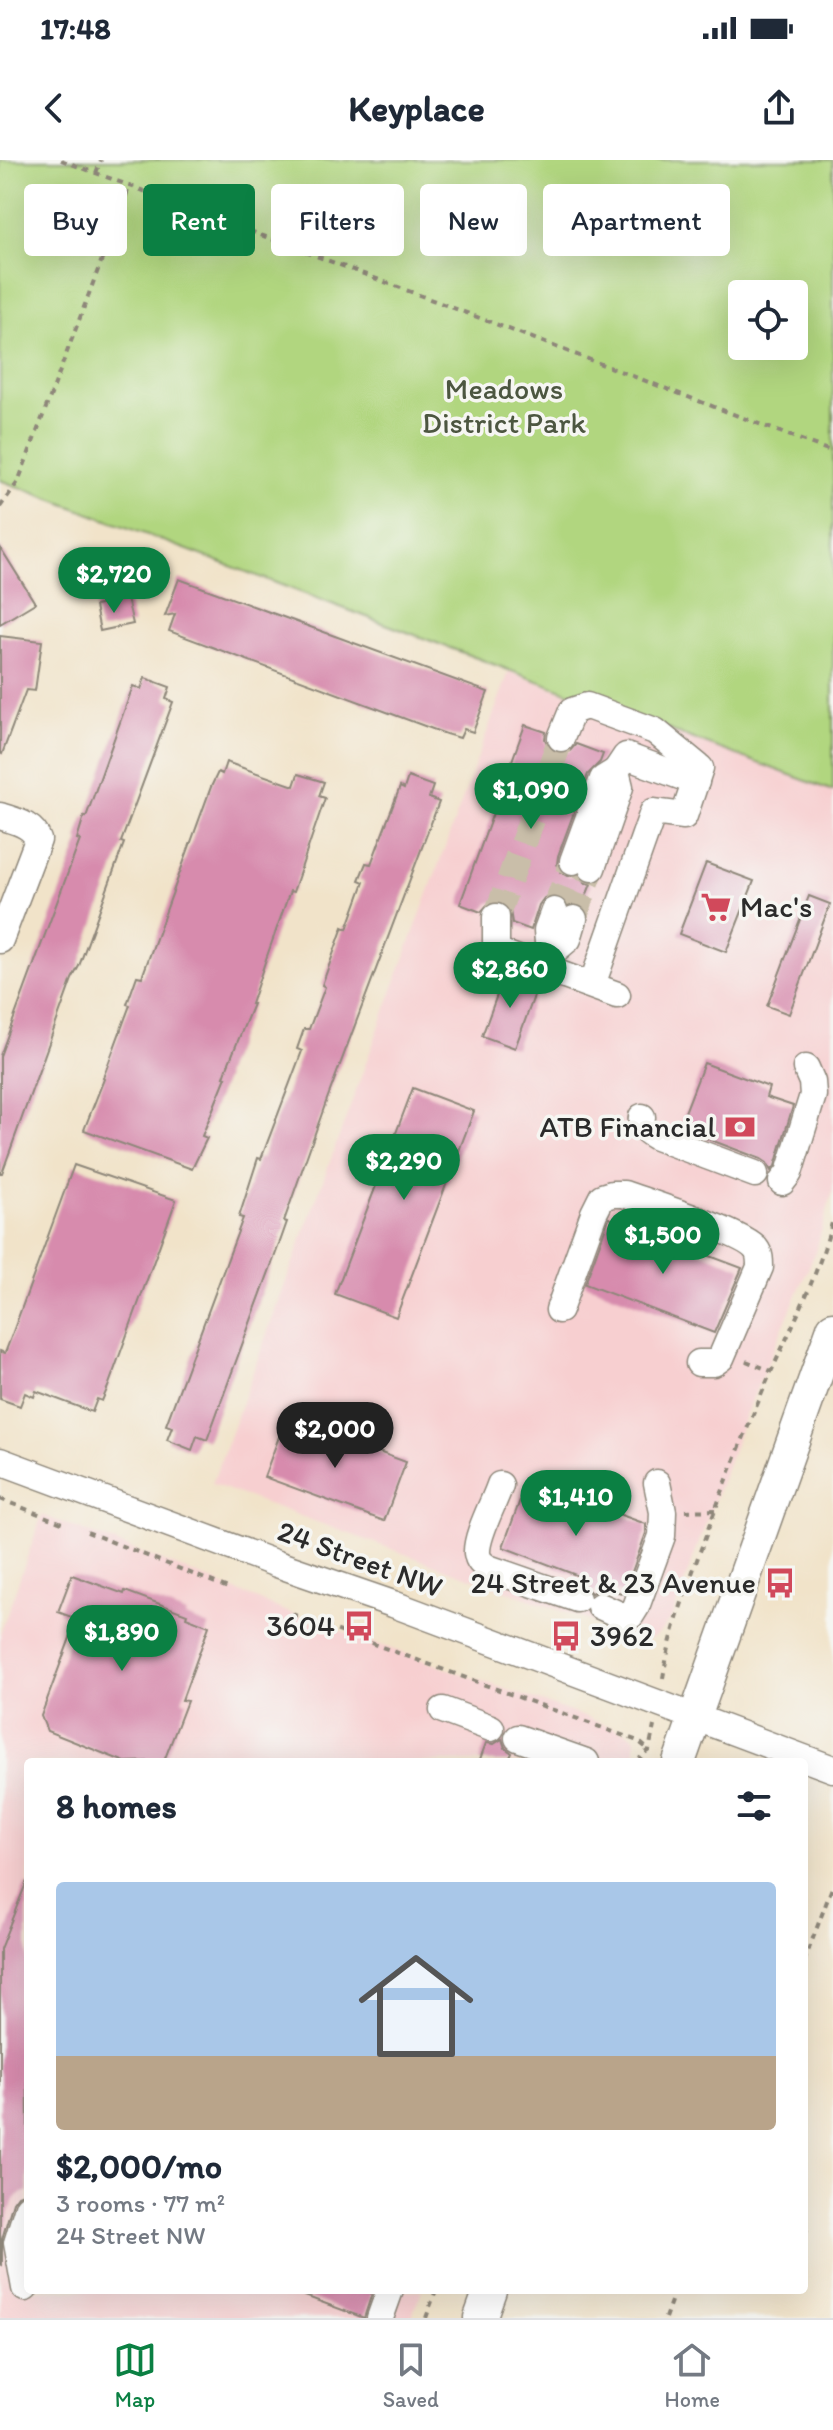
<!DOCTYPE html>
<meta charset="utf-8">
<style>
body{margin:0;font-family:Itim,sans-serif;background:#f6f6f7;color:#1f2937;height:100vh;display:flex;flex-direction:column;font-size:30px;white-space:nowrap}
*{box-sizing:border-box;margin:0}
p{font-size:26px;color:#747a83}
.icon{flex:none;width:44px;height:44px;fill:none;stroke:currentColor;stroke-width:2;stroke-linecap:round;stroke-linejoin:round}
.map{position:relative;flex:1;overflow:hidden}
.side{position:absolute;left:24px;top:1598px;width:784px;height:536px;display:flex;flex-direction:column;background:#fff;border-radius:8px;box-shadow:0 8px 32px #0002}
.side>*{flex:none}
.banner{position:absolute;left:24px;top:24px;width:786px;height:72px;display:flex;gap:16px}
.controls{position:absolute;left:728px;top:120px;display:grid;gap:16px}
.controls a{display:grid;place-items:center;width:80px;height:80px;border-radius:8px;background:#fff;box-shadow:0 8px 32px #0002;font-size:40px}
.price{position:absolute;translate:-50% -68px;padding:0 18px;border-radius:28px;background:#0b8043;color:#fff;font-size:26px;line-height:52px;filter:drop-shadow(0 2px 4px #0008)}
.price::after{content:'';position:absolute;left:50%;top:48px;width:24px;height:18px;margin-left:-12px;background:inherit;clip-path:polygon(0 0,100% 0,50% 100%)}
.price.selected{background:#222;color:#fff}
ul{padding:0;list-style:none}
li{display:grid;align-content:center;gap:16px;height:424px;padding:0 32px}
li+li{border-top:2px solid #e0e1e3}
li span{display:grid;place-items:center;height:248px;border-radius:8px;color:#555}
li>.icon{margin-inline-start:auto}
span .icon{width:144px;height:144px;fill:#fffc;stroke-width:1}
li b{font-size:34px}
h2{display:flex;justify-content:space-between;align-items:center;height:96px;padding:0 32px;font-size:34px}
.chip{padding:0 28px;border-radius:8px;background:#fff;box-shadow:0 8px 32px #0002;font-size:28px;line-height:72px}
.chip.selected{background:#0b8043;color:#fff}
.status{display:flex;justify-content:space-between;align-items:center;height:56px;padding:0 40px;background:#fff;direction:ltr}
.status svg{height:22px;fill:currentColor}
header{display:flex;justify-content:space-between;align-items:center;height:104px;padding:0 32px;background:#fff;font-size:36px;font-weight:700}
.dock{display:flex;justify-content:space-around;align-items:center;height:112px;border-top:2px solid #e0e1e3;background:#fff;font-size:22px;color:#747a83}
.dock a{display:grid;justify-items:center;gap:4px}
.dock .selected{color:#0b8043}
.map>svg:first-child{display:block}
.built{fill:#f7cfd0}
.green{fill:#b1d67f;stroke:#6e8055;stroke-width:2;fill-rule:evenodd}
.building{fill:#d78bad}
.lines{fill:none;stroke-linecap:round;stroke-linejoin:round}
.minor-tunnel{stroke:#c9bea9;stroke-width:26;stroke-dasharray:26 13;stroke-linecap:butt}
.minor-casing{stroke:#8e877a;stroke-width:29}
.major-casing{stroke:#8e877a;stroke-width:35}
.path{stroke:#8e877a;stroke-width:4;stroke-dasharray:6 6;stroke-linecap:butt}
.minor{stroke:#fff;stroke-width:26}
.major{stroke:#fff;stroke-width:32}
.labels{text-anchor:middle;stroke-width:7;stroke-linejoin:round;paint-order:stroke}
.park-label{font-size:30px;fill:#4c5640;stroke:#f6f6f2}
.poi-label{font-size:30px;fill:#2b2b2b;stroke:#f6f6f2;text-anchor:end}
.street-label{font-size:30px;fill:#2b2b2b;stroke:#f6f6f2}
</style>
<div class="status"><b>17:48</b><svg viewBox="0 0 49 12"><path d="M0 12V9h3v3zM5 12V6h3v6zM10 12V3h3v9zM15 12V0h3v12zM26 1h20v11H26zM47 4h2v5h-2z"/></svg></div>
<header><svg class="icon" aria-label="back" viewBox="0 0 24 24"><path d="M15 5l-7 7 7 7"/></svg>Keyplace<svg class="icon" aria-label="share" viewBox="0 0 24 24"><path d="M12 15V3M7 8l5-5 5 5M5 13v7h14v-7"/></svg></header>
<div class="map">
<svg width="833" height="2158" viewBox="0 0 833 2158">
<rect width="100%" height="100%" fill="#f6f6f2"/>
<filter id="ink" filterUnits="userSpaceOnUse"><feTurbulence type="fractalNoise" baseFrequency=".0125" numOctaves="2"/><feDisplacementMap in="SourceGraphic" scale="16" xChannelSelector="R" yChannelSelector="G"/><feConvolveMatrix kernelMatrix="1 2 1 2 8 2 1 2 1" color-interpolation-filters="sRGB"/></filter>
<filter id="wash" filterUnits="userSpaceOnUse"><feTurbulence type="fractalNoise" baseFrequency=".006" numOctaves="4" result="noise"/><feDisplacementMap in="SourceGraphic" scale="32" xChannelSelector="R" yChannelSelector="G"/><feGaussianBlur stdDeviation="1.8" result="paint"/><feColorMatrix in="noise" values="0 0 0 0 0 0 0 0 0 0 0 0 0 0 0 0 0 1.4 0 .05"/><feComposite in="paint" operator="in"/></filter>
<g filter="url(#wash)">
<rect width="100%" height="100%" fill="#f1e3c9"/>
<!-- built -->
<g class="built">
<polygon points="509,512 833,631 833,1031 815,1093 747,1251 671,1459 658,1474 647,1480 642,1480 212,1324"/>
<polygon points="42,1355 176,1406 292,1454 627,1572 635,1578 635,1596 632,1602 28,1602 28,2130 422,2130 411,2158 0,2158 0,1474"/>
</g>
<!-- green -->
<path class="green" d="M0,0H833V631L0,320ZM742,134H794V186H742Z"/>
<g id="blocks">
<!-- building -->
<g class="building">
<polygon points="0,387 35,443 0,464"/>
<polygon points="179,419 488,532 473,572 464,569 460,578 446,574 169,471 175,454 165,456"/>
<polygon points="127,439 133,464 100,471 95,446"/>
<polygon points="0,476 42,481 35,531 26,530 2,594 0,593"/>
<polygon points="145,518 170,527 166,539 173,542 121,682 124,683 79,806 72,819 2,1013 0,1013 0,896 80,680 77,679 84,656 86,657 133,526 141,529"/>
<polygon points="525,565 546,572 545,579 548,587 556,593 562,594 570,591 576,584 603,594 600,602 588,614 558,696 557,704 561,712 568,716 578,716 586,723 591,724 582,746 578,744 568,744 559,736 551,735 544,738 539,745 531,770 512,763 510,750 503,743 497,741 489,743 481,752 460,744"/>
<polygon points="226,602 294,626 298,614 324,622 319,636 325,638 293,732 290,731 267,796 251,844 253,844 228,905 224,917 226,917 202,976 207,978 192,1009 84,970 104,919 103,918 130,845 127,844 137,816 142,817 211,627 218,612 222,614"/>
<polygon points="408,617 433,626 429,638 439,642 326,942 284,1061 287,1062 281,1079 207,1280 197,1276 192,1290 167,1280 172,1267 166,1265 243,1058 239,1057 258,998 261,999 302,891 297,889 304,869 309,869 325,827 322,825 343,767 347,769 364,722 359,720 366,703 371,704 400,627 404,629"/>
<polygon points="706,703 754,721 726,792 679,774"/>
<polygon points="809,736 830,744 789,854 767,846"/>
<polygon points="505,813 538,825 515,888 482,876"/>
<polygon points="704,903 769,927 766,937 793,946 775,1006 771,1011 767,1003 761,999 679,968"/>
<polygon points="413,928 474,951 396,1157 335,1134"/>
<polygon points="74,1005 176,1040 108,1227 102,1241 97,1239 92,1252 36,1231 34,1237 25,1233 20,1246 0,1239 0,1191 5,1193 10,1180"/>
<polygon points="609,1058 742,1108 714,1173 585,1124"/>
<polygon points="286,1258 406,1302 384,1361 264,1317"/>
<polygon points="527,1321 646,1364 646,1373 624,1434 607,1428 605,1431 598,1430 591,1433 582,1424 584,1418 503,1387"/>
<polygon points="72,1415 124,1434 125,1431 187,1454 186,1457 209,1466 182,1540 187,1541 164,1601 125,1602 47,1571 41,1556 77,1459 58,1452"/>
<polygon points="502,1579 505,1588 512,1593 508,1602 479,1602 486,1583 494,1584"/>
<polygon points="27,1721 28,2031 18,2035 13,2042 2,2079 2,2105 0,2104 0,1789"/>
<polygon points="295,2130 373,2130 364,2158 294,2132"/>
</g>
</g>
</g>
<g filter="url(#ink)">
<use href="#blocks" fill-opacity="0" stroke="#8e877a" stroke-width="2"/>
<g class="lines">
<!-- minor-tunnel -->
<g class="minor-tunnel">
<polyline points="554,751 573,701"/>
<polyline points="496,757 561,578"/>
<polyline points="574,759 592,708"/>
</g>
<!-- minor casing -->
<g class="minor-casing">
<g id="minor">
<polyline points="561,578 572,551 587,546 655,571 700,608 684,656 653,652 592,825"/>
<path d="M0,656C14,661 33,664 38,680L0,780"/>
<polyline points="573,701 603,619 616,611"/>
<polyline points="592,708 620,627 616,611 626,596 696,622"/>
<polyline points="496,757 496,791 617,835"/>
<polyline points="549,795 568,779 574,759"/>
<polyline points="544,808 549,795 547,770 554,751"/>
<path d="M642,957C640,968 648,972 656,977L755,1014"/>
<polyline points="782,1022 789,1013 813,935 812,922 806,908"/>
<path d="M559,1150L594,1053L602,1037L612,1034H624C649,1043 744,1073 756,1089C760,1094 760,1101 760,1107L721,1198L714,1203H699"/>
<polyline points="0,1301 277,1404 393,1444 833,1609"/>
<path d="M500,1325C494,1343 476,1375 477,1393C478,1401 482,1404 488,1408L577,1439"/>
<polyline points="600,1446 620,1455 631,1455 636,1447 662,1376 663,1352 657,1323"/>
<polyline points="443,1550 491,1568"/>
<polyline points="518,1578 586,1602"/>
<polyline points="25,2128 17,2083 28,2047"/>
<polyline points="380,2158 390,2130"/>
</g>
</g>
<!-- major casing -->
<g class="major-casing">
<g id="major">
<polyline points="679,1602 833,1168"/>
<polyline points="480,2158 490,2130"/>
</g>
</g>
<!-- path -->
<g class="path">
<polyline points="61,0 197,51"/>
<polyline points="96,13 101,0"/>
<polyline points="216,58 833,292"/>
<polyline points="0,347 18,322 130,25"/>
<polyline points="746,1201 771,1211"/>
<polyline points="0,1339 62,1363"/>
<polyline points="685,1351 715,1350"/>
<polyline points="87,1372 228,1428"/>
<polyline points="292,1454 638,1581 649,1590"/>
<path d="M663,1518C671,1467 690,1420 707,1372C727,1318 748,1265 771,1212C794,1162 819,1113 833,1059"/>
<polyline points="638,1602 642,1595 649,1590 654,1566"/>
<polyline points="804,1802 833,1725"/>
<polyline points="804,2071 808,2072"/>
<polyline points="426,2158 436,2130"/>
<polyline points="665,2158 675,2130"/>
</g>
<!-- minor -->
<use href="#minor" class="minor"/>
<!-- major -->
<use href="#major" class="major"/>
</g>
</g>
<!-- icons -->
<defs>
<g id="supermarket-bare" transform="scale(2.4)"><path d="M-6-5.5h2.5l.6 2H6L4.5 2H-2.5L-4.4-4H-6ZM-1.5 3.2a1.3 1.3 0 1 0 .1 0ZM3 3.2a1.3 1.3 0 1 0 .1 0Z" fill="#d1495b" stroke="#f6f6f2" stroke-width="2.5" paint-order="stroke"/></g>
<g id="bank-bare" transform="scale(2.4)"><path d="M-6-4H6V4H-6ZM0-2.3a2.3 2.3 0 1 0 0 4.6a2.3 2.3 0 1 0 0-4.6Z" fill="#d1495b" stroke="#f6f6f2" stroke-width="2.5" paint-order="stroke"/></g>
<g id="bus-bare" transform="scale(2.4)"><path d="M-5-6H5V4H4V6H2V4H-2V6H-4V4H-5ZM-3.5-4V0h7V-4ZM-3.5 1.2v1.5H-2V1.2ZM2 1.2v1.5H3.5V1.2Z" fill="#d1495b" stroke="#f6f6f2" stroke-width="2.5" paint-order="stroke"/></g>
</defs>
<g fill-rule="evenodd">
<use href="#supermarket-bare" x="716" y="747"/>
<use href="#bank-bare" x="740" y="967"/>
<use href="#bus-bare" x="780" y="1423"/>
<use href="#bus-bare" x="359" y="1466"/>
<use href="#bus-bare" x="566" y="1476"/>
</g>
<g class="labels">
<!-- park labels -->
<g class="park-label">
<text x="504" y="239">Meadows<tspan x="504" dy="34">District Park</tspan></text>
</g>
<!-- poi labels -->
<g class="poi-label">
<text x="740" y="757" text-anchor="start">Mac's</text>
<text x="716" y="977">ATB Financial</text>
<text x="756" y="1433">24 Street &amp; 23 Avenue</text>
<text x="335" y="1476">3604</text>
<text x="590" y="1486" text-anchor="start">3962</text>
</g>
<!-- street labels -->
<g class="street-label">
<text transform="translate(360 1399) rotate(20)" y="10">24 Street NW</text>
</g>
</g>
</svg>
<div class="controls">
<a><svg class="icon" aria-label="locate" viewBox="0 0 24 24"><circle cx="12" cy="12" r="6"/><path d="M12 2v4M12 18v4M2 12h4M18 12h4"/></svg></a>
</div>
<b class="price" style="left:114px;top:455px">$2,720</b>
<b class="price" style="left:531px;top:671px">$1,090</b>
<b class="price" style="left:510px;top:850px">$2,860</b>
<b class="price" style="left:404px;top:1042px">$2,290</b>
<b class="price" style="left:663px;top:1116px">$1,500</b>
<b class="price selected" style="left:335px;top:1310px">$2,000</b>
<b class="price" style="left:576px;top:1378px">$1,410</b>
<b class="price" style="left:122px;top:1513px">$1,890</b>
<div class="banner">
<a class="chip">Buy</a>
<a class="chip selected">Rent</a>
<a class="chip">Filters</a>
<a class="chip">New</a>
<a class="chip">Apartment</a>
</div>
<section class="side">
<h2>8 homes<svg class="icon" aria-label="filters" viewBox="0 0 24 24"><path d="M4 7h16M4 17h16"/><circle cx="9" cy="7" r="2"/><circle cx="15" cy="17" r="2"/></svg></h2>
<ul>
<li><span style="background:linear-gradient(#a9c7e8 70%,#b9a48a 0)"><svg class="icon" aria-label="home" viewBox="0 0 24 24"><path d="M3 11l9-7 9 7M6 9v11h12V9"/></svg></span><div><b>$2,000/mo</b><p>3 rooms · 77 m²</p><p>24 Street NW</p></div></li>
</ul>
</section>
</div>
<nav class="dock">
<a class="selected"><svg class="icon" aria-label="map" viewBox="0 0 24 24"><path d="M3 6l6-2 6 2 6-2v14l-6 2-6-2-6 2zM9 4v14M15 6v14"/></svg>Map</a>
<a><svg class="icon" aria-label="saved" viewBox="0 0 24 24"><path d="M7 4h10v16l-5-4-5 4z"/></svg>Saved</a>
<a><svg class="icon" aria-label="home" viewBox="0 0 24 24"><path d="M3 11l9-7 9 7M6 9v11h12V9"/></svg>Home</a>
</nav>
